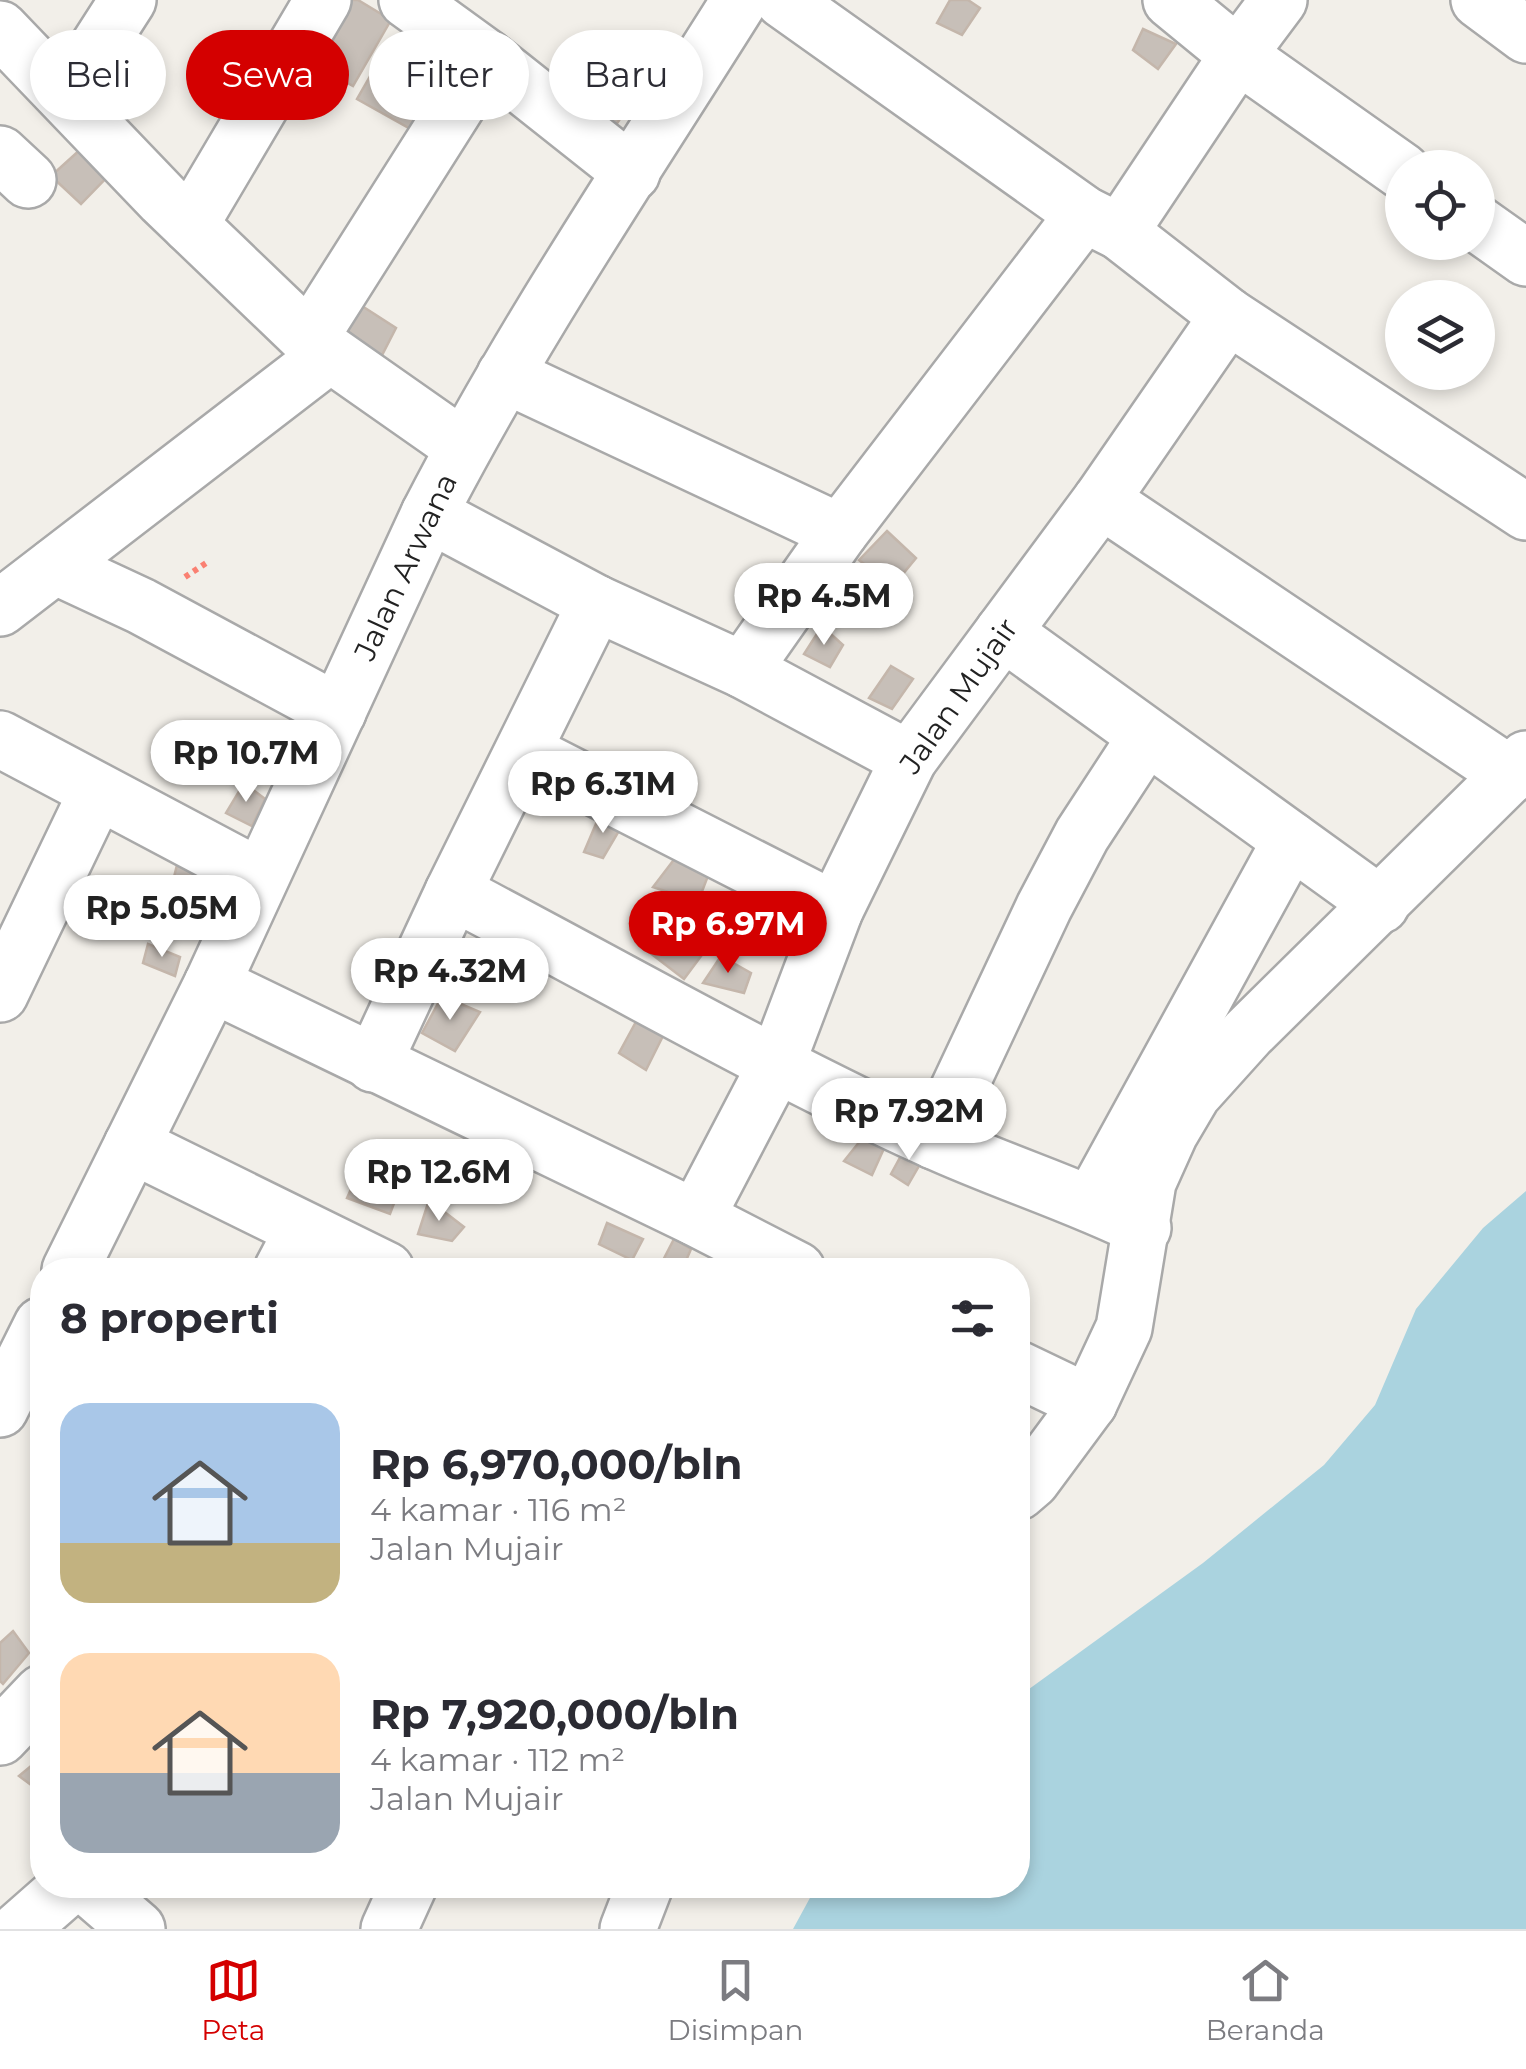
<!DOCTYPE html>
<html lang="id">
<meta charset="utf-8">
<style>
body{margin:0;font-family:Montserrat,sans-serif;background:#f7f7f7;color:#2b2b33;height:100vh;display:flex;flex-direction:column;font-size:38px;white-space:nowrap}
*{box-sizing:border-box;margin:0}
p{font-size:32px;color:#7c7c81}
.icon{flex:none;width:55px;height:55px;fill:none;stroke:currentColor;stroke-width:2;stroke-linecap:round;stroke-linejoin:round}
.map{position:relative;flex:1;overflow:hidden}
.panel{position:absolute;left:30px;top:1258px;width:1000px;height:640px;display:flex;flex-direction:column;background:#fff;border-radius:40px;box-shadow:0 5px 15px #0003}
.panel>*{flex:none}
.banner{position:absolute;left:30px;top:30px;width:1000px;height:90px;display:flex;gap:20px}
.tools{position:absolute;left:1385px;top:150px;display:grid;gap:20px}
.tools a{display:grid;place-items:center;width:110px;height:110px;border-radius:50%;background:#fff;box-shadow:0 5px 15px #0003;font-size:50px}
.price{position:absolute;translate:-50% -85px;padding:0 22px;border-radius:35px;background:#fff;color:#222;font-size:32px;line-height:65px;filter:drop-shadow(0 2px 5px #0008)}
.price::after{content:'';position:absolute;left:50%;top:60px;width:30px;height:22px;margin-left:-15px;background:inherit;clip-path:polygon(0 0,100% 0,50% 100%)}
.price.on{background:#d40000;color:#fff}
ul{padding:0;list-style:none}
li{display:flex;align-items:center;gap:30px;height:250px;padding:0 30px}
li span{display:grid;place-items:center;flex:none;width:280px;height:200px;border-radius:30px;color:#555}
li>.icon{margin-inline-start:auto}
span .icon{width:120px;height:120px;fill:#fffc;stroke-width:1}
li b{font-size:42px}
h2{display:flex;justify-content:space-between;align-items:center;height:120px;padding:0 30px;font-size:42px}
.chip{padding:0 35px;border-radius:45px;background:#fff;box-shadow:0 5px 15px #0003;font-size:35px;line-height:90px}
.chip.on{background:#d40000;color:#fff}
.tabs{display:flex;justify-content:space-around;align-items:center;height:140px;border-top:2px solid #e1e1e2;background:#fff;font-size:28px;color:#7c7c81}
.tabs a{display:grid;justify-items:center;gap:5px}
.tabs .on{color:#d40000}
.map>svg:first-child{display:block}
.water{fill:#aad3df}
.building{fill:#c7bfb8;stroke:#c4b6ab;stroke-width:2.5}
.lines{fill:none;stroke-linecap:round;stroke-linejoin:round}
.minor-casing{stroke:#a9a9a9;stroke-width:60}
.path{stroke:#fa8072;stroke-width:6;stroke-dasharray:5 5;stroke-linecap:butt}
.minor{stroke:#fff;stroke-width:55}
.labels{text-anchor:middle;stroke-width:9;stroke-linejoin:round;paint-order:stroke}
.street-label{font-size:30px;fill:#222;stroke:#fff}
</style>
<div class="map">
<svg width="1526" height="1929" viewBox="0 0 1526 1929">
<rect width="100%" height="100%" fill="#f2efe9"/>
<!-- water -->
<polygon class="water" points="1526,1191 1526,1929 793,1929 817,1885 1018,1885 1018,1697 1203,1563 1324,1465 1375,1405 1416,1309 1483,1228"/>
<!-- building -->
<g class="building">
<polygon points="343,0 358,0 391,20 353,86 302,57 336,31 345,17 334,14"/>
<polygon points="950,0 968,0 980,8 962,35 937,23"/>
<polygon points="1143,29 1176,44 1158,69 1133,50"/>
<polygon points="388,45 422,63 414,77 442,91 416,132 357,99"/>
<polygon points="607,46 651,74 611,132 567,103"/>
<polygon points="82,148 111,173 81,204 51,176"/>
<polygon points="362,306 396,328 380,359 342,340"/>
<polygon points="887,531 916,558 893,586 859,560"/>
<polygon points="822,626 843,645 830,667 804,654"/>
<polygon points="891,666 913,679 892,709 869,698"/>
<polygon points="244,783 265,799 252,826 226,813"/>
<polygon points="601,812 623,824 603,858 584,852"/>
<polygon points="679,853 711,868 698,902 653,887"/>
<polygon points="178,861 221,881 215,907 171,889"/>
<polygon points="764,899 790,912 763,952 739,940"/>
<polygon points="161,907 195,921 186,936 155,929"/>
<polygon points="656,922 710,944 684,979 641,946"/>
<polygon points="148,944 180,957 175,976 143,963"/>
<polygon points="721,956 751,973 744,993 703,983"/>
<polygon points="442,996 480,1012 455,1051 422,1033"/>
<polygon points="638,1018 663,1036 646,1070 619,1053"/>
<polygon points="869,1130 890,1135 872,1175 844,1161"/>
<polygon points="467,1139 502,1157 484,1180 449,1169"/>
<polygon points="908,1143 927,1152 908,1185 891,1174"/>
<polygon points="360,1169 399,1190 390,1214 347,1198"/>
<polygon points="429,1200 464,1227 452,1241 418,1234"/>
<polygon points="607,1223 643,1239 632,1260 599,1244"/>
<polygon points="674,1239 691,1249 682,1270 658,1270"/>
<polygon points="13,1631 29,1653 3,1684 0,1681 0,1643"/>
<polygon points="42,1757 42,1793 19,1776"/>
</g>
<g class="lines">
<!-- minor casing -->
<g class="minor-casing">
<g id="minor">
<polyline points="407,0 487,58 632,173"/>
<polyline points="783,0 1084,214 1120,232 1228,316 1526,512"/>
<polyline points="1171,0 1238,55 1402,171"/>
<polyline points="1479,0 1526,35"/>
<polyline points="0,29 163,199 309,339 463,447"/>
<polyline points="67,95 128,0"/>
<polyline points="0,154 28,180"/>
<polyline points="1478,224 1526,258"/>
<polyline points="190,225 323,0"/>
<polyline points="1120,232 1238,55 1279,0"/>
<polyline points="309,339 487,58"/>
<polyline points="505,375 840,532"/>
<polyline points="1101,500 1511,775"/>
<polyline points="429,514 596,603 743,670 840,532 1084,214"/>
<polyline points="55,566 141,606 338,712"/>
<polyline points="0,608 329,355"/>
<polyline points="1003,632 1381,905"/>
<polyline points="743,670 909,759"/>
<polyline points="0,739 260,877"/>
<polyline points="525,752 835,910"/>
<polyline points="453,892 596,603"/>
<polyline points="212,984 696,1218 797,1270"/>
<polyline points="0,994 97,792"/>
<path d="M373,1064L453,892C612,975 769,1066 932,1140C1002,1172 1074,1194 1143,1228"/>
<polyline points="934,1141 1044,907 1082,835 1146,737"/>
<polyline points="132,1145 386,1270"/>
<polyline points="1092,1203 1291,840"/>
<polyline points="696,1218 777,1063 835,910 909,759 1101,500 1228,316"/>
<path d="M70,1270L212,984L429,514C521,335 634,169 740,0"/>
<polyline points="282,1270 303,1230"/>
<polyline points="1018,1369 1089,1403"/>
<polyline points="0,1409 42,1325"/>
<polyline points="1018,1492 1032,1480 1089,1403 1124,1328 1148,1182 1170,1133 1193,1094 1248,1033 1526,759"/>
<polyline points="0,1737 42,1693"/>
<polyline points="86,1885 137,1929"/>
<polyline points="20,1929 70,1885"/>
<polyline points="389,1929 409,1885"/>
<polyline points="628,1929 645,1885"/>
</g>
</g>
<!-- path -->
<polyline class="path" points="185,577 209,561"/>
<!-- minor -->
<use href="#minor" class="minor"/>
</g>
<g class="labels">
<!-- street labels -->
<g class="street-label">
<text transform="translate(406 567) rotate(-65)" y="10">Jalan Arwana</text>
<text transform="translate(959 696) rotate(-55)" y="10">Jalan Mujair</text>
</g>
</g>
</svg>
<div class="tools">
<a><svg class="icon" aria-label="locate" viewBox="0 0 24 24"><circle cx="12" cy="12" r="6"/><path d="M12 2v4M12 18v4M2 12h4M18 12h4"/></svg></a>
<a><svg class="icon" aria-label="layers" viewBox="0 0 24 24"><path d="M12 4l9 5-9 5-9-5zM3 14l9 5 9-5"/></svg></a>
</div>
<b class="price" style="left:824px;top:648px">Rp 4.5M</b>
<b class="price" style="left:246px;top:805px">Rp 10.7M</b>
<b class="price" style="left:603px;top:836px">Rp 6.31M</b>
<b class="price" style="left:162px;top:960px">Rp 5.05M</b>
<b class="price on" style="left:728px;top:976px">Rp 6.97M</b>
<b class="price" style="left:450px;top:1023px">Rp 4.32M</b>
<b class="price" style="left:909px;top:1163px">Rp 7.92M</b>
<b class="price" style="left:439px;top:1224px">Rp 12.6M</b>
<div class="banner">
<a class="chip">Beli</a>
<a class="chip on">Sewa</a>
<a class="chip">Filter</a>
<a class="chip">Baru</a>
</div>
<section class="panel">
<h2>8 properti<svg class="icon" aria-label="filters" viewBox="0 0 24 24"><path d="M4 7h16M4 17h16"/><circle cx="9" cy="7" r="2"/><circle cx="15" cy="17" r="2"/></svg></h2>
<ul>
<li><span style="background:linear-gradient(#a9c7e8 70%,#c2b280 0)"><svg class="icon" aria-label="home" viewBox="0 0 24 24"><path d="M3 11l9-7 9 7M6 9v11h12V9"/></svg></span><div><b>Rp 6,970,000/bln</b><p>4 kamar · 116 m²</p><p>Jalan Mujair</p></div></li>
<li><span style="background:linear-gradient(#ffd9b3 60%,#9aa5b1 0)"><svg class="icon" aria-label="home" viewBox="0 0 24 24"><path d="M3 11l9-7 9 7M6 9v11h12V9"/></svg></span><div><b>Rp 7,920,000/bln</b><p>4 kamar · 112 m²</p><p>Jalan Mujair</p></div></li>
</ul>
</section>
</div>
<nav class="tabs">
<a class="on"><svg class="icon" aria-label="map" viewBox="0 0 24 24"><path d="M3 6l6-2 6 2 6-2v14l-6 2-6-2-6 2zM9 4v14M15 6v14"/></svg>Peta</a>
<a><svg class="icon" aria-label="saved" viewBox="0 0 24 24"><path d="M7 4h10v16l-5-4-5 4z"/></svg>Disimpan</a>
<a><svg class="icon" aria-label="home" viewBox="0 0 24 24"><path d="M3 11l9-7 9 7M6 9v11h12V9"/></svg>Beranda</a>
</nav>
